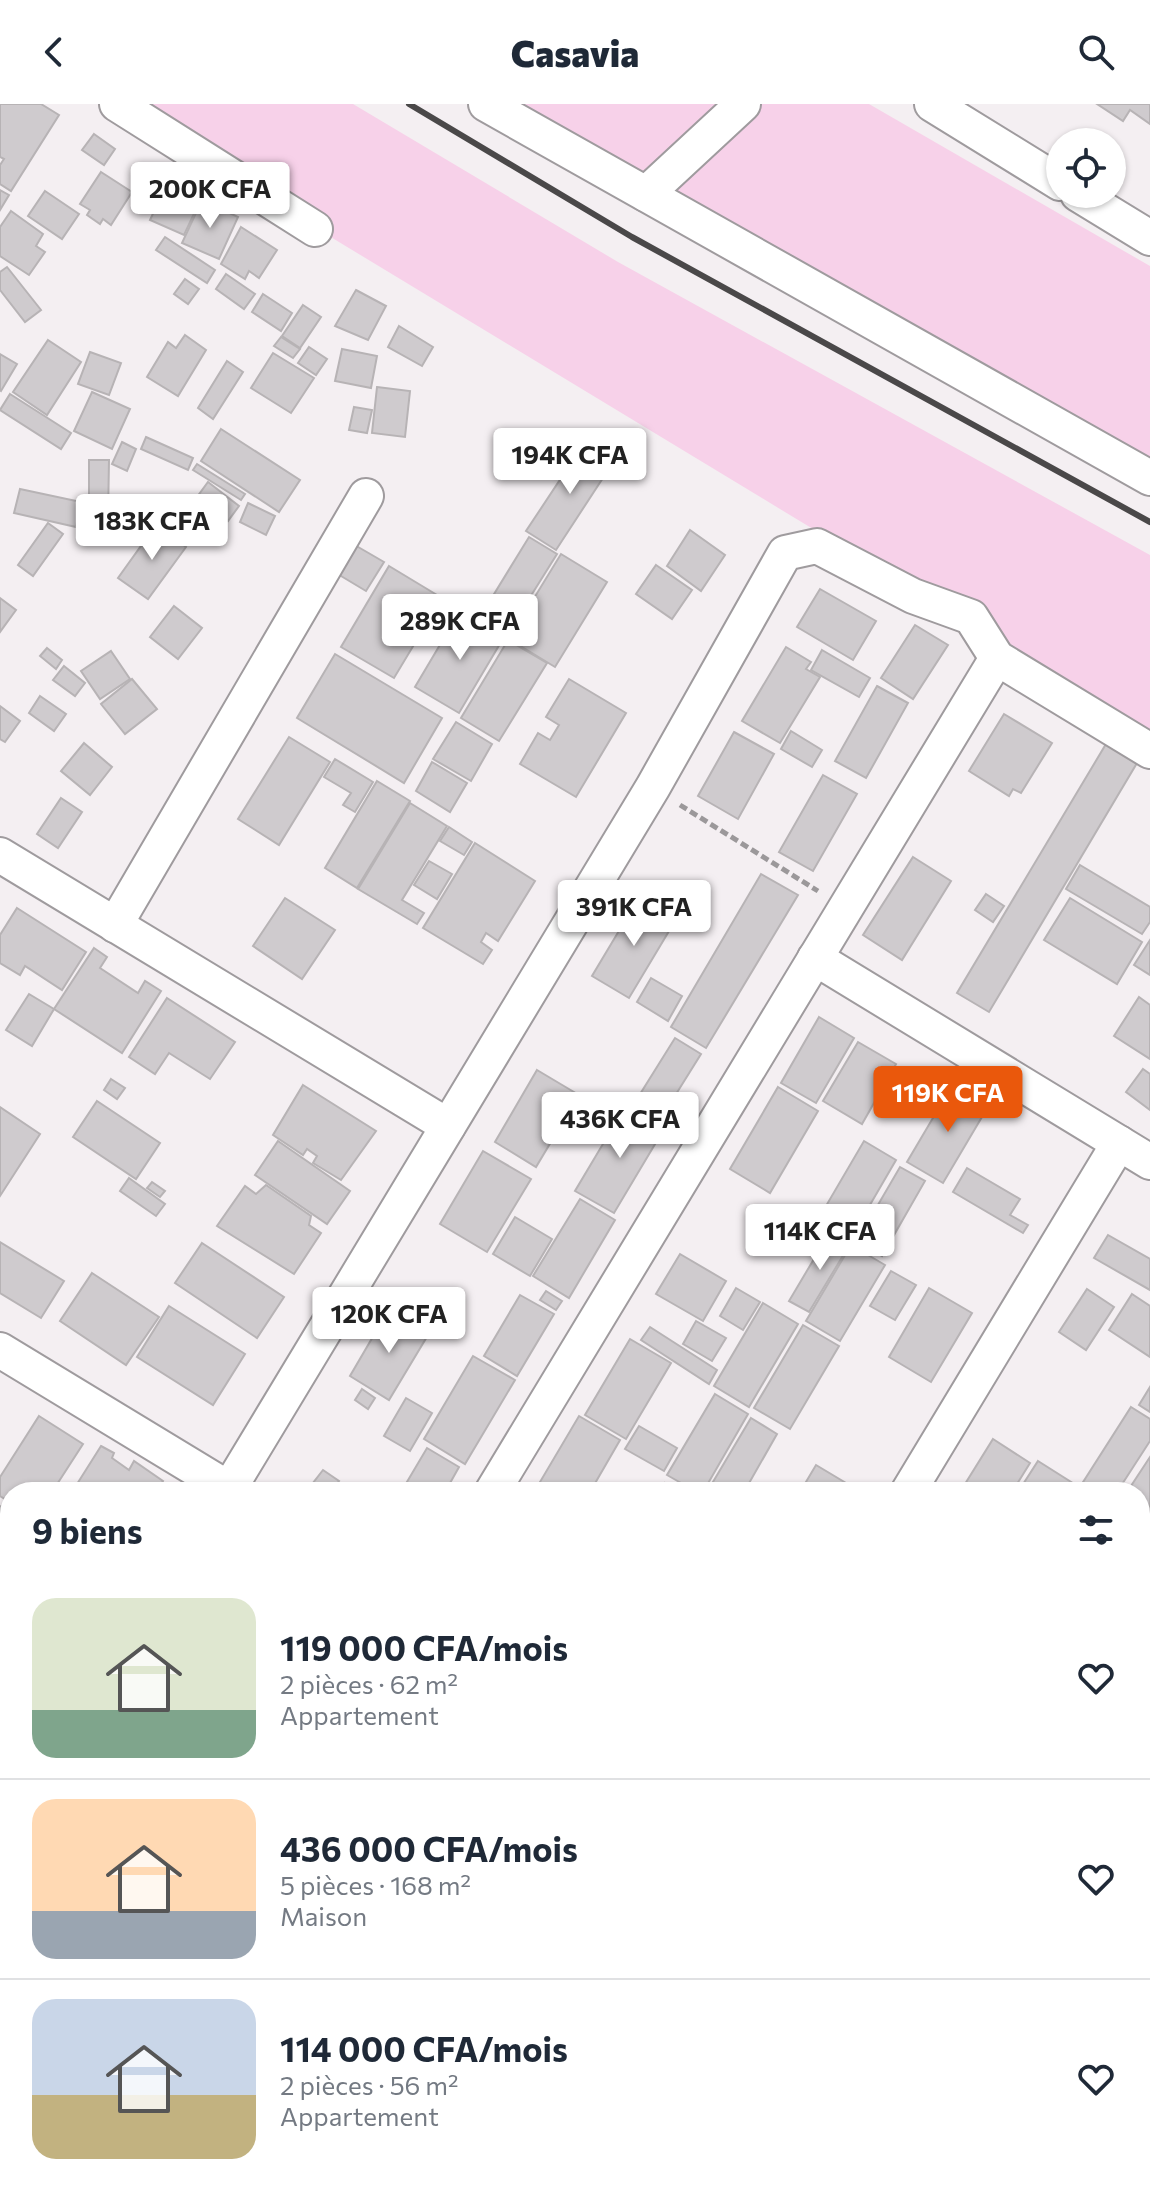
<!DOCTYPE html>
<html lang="fr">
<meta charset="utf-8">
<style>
body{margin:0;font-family:Commissioner,sans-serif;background:#f6f6f7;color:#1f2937;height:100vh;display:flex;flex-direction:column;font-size:30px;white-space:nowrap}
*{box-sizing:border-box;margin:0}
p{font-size:26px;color:#747a83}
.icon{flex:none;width:44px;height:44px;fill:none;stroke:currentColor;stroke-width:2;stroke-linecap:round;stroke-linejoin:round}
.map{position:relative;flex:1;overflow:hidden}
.panel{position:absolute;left:0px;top:1378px;width:1150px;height:714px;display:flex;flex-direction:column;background:#fff;border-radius:32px 32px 0 0;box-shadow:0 2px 6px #0004}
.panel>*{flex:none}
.fabs{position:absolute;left:1046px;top:24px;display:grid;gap:16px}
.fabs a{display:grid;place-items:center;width:80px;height:80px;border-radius:50%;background:#fff;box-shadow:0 2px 6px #0004;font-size:40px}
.price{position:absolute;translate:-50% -68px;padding:0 18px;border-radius:8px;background:#fff;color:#222;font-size:26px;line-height:52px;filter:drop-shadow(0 2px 4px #0008)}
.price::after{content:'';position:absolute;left:50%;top:48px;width:24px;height:18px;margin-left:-12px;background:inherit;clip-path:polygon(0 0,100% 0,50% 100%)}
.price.on{background:#ea580c;color:#fff}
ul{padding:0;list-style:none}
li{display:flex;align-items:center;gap:24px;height:200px;padding:0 32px}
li+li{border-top:2px solid #e0e1e3}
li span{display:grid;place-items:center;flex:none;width:224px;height:160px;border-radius:24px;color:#555}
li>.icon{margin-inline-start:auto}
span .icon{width:96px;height:96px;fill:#fffc;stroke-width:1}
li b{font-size:34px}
h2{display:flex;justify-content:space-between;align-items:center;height:96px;padding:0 32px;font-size:34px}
header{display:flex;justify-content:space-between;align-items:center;height:104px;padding:0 32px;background:#fff;font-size:36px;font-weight:800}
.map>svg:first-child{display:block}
.green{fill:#f7d1e9}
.building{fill:#cfcbce;stroke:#b7b3b5;stroke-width:2}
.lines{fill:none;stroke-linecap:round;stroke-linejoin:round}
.minor-casing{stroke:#9f9b9e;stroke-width:38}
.path{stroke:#9b989a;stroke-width:5;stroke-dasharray:8 4;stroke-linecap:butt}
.minor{stroke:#fff;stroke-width:34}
.rail{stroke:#4a4849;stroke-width:6}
</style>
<header><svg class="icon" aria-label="back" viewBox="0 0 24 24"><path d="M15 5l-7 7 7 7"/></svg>Casavia<svg class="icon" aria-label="search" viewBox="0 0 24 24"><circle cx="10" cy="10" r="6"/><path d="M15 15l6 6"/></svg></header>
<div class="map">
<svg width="1150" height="2091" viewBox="0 0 1150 2091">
<rect width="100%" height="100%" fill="#f4eff2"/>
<!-- green -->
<g class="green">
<polygon points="111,0 353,0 618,158 1150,451 1150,629"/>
<polygon points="513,0 869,0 1150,162 1150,357"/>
</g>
<!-- building -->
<g class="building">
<polygon points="0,0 41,0 59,11 11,87 0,80 0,61 4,55 0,53"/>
<polygon points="1097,0 1150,0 1150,20 1130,6 1123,17"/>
<polygon points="94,30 115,45 104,61 82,46"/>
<polygon points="101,68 132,88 111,121 103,115 100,120 87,111 90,106 80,100"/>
<polygon points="165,84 199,99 184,131 150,116"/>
<polygon points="0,86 9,91 0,106"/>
<polygon points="45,87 79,110 62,135 28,112"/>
<polygon points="202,96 238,113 219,155 182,139"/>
<polygon points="11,107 43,130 36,142 45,148 29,171 0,152 0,123"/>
<polygon points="241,123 277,146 259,174 249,167 245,175 221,160"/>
<polygon points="165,133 215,166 207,179 156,146"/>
<polygon points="7,163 41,206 25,218 0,186 0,168"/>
<polygon points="226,170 255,190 244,205 216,185"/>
<polygon points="185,175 199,185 188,200 174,190"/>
<polygon points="356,186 386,202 368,236 335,222"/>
<polygon points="263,190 292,209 281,227 252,208"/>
<polygon points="303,201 321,213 300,244 282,232"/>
<polygon points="399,222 433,243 422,262 388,243"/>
<polygon points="185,231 206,246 178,292 147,273 168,238 176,244"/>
<polygon points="281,233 300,245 293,254 274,242"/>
<polygon points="48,236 81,258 47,311 13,288"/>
<polygon points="309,243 327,255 316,271 298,259"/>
<polygon points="342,245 377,252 371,284 335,277"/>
<polygon points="90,248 121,259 109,291 78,280"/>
<polygon points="273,249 314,274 291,309 251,284"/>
<polygon points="0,250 17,260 1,287 0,286"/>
<polygon points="227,257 243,268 213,315 198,304"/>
<polygon points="377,283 410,287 405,333 372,329"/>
<polygon points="92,288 130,305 112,345 74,327"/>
<polygon points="10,290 71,329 61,345 0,306"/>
<polygon points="354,303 372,306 367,329 349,326"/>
<polygon points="221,325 300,376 279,408 201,357"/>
<polygon points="146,333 193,354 188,366 141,345"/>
<polygon points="122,338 136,345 127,367 112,360"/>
<polygon points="585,338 614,357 556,446 526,427"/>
<polygon points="89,356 109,356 108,414 89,414"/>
<polygon points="197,360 245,390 241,396 193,366"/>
<polygon points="208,378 239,402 228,417 197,393"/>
<polygon points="20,385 81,398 76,423 14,409"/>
<polygon points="248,399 275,412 266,431 240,418"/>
<polygon points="48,419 63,430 33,472 18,461"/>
<polygon points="156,421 186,443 148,495 118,474"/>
<polygon points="690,426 725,451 701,487 667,462"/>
<polygon points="529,433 557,450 507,530 480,513"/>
<polygon points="353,440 384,458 366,487 336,469"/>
<polygon points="561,450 607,478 555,563 509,535"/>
<polygon points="656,461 692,486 672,515 636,490"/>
<polygon points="389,462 442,494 394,574 341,543"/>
<polygon points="820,485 876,517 853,556 797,523"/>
<polygon points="0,494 16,506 0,528"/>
<polygon points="174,502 202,524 178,555 150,533"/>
<polygon points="460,507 504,533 459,609 415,583"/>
<polygon points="915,521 948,541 913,595 881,574"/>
<polygon points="508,536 547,559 499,637 461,614"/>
<polygon points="786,543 811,558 806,565 820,573 780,639 742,617"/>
<polygon points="47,544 62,556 56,565 40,552"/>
<polygon points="822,546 870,574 859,593 811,566"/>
<polygon points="111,547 130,575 100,595 81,567"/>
<polygon points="335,550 442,614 404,679 297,614"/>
<polygon points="64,562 85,579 75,592 53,576"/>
<polygon points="132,575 157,605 125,630 101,600"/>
<polygon points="569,575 626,609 576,693 520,660 538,629 550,636 559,621 546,613"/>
<polygon points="877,582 908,599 866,674 835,657"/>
<polygon points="40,592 66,610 54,627 29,609"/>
<polygon points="0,602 20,617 5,638 0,635"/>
<polygon points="1004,610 1052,639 1021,689 1013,685 1009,692 969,667"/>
<polygon points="456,618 492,640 471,677 433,655"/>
<polygon points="791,627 822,646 812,663 781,645"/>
<polygon points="734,628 774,650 738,715 698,692"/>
<polygon points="289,633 330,658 279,741 238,715"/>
<polygon points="84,639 112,663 90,691 61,667"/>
<polygon points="1106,640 1137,659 989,908 957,889"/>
<polygon points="335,655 373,678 355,708 343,701 351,689 324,673"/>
<polygon points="432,658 467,679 450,708 416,687"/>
<polygon points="823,671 857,690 813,767 779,748"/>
<polygon points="377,677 410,697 357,784 325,764"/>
<polygon points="61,694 82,708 58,744 37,730"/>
<polygon points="410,699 447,722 402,796 424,809 417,820 358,785"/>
<polygon points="449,723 472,738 464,751 440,737"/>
<polygon points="475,739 535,777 498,837 486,829 481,838 492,846 483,860 423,824"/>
<polygon points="913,753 951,777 902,856 863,831"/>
<polygon points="429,757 452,770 437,795 414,781"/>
<polygon points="1080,761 1150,803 1150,818 1142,830 1066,785"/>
<polygon points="761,770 798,791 706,944 671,923"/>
<polygon points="986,790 1004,802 993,818 975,806"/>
<polygon points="285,794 335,826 302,875 253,842"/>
<polygon points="1070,794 1142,838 1117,880 1044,836"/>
<polygon points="638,795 675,817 629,894 592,872"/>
<polygon points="17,804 86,848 62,886 25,862 20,871 0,859 0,831"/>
<polygon points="1150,836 1150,871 1134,861"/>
<polygon points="94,844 107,853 100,864 138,889 145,877 161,887 122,949 54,905"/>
<polygon points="651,874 682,892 668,917 637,898"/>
<polygon points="29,890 54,905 32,942 6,926"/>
<polygon points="1139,893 1150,901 1150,955 1114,932"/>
<polygon points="167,894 235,938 210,975 169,949 155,970 129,953"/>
<polygon points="819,913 854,934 816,999 781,979"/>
<polygon points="675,934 701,950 663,1011 637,995"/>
<polygon points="858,938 896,960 862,1020 823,997"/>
<polygon points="1143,965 1150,970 1150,1006 1126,988"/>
<polygon points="537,966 579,991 536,1063 495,1038"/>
<polygon points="111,975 125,984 117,995 104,986"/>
<polygon points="953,980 989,1001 943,1079 907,1058"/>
<polygon points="303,981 376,1027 341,1076 313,1059 317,1052 307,1045 303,1051 273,1031"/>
<polygon points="778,983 818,1007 770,1089 730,1065"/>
<polygon points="97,997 160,1039 136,1075 73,1033"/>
<polygon points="0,1003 40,1030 0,1092"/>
<polygon points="625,1003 664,1025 614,1109 575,1087"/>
<polygon points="278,1037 350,1087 327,1120 255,1071"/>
<polygon points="864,1037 896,1056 849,1137 816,1119"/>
<polygon points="483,1047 531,1075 487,1148 440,1120"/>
<polygon points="900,1063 925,1077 882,1152 857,1137"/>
<polygon points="967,1064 1020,1095 1010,1111 1028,1121 1023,1129 953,1088"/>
<polygon points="129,1074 165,1100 156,1112 120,1087"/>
<polygon points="152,1078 165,1087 160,1093 147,1084"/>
<polygon points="266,1081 311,1112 309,1121 321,1129 294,1170 217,1122 245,1082 256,1090"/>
<polygon points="580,1095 615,1116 569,1194 533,1172"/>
<polygon points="515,1113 552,1135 530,1172 493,1150"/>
<polygon points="830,1128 850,1140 809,1208 789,1197"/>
<polygon points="1108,1131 1150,1155 1150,1186 1094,1154"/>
<polygon points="0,1138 64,1177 41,1214 0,1189"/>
<polygon points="202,1139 284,1193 257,1234 175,1179"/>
<polygon points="851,1141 885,1161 840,1237 806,1217"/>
<polygon points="680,1150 726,1177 703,1217 656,1190"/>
<polygon points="891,1167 916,1181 895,1216 870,1202"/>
<polygon points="92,1169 159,1213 126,1261 60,1217"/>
<polygon points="736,1184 760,1198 743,1226 720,1212"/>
<polygon points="929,1184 972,1209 931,1278 889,1253"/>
<polygon points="1087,1185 1114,1203 1086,1246 1059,1228"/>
<polygon points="546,1187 562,1197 556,1206 540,1196"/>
<polygon points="1132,1190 1150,1202 1150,1253 1109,1226"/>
<polygon points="520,1191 554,1210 517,1272 484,1252"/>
<polygon points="763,1199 798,1220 749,1303 714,1282"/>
<polygon points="169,1202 245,1250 213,1301 137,1253"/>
<polygon points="388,1207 428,1231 389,1296 350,1272"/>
<polygon points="696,1217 726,1234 712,1257 683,1240"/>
<polygon points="803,1221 839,1242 790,1325 754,1304"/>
<polygon points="650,1223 717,1266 709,1280 641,1236"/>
<polygon points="630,1235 671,1259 626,1335 585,1311"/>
<polygon points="473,1252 515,1276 465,1360 424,1335"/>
<polygon points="1150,1283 1150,1308 1139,1301"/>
<polygon points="362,1285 375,1294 368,1305 355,1296"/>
<polygon points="715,1290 748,1310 703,1388 697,1388 667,1371"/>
<polygon points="406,1294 432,1309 410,1347 384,1332"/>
<polygon points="1131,1303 1150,1315 1150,1337 1117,1388 1081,1388 1078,1386"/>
<polygon points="39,1312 83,1340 52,1388 10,1388 10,1398 0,1392 0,1373"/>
<polygon points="579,1312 620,1336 590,1388 546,1388 537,1383"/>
<polygon points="751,1314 777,1330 744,1388 707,1388"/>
<polygon points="639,1322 677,1344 664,1367 625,1345"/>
<polygon points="993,1335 1030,1359 1012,1388 960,1388"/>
<polygon points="101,1342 114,1349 112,1354 129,1366 134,1357 163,1377 156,1388 72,1388"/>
<polygon points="427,1344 459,1363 445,1388 401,1388"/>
<polygon points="1150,1353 1150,1419 1144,1428 1140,1425 1140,1388 1127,1388"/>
<polygon points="1038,1357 1079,1383 1075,1388 1018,1388"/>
<polygon points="816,1361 861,1388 800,1388"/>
<polygon points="323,1366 339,1377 331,1388 313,1379"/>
<polygon points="665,1379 680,1388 660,1388"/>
<polygon points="0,1402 10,1408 10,1423 0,1439"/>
<polygon points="0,1479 10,1485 10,1507 0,1501"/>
<polygon points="10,1528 10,1607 5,1615 0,1612 0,1544"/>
<polygon points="0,1962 8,1967 0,1981"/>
<polygon points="10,2047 10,2079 0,2073 0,2064"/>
<polygon points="0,2080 19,2091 0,2091"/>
<polygon points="36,2082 57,2082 72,2091 31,2091"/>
<polygon points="413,2082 456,2082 451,2091 407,2091"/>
<polygon points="864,2082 871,2082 885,2091 859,2091"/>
<polygon points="970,2082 1041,2082 1054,2091 983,2091"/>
<polygon points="1046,2082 1078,2082 1072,2091 1060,2091"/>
<polygon points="1083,2082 1132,2082 1147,2091 1077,2091"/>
</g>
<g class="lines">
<!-- minor casing -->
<g class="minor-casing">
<g id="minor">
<polyline points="117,0 315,125"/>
<polyline points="486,0 1150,374"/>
<polyline points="932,0 1060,79"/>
<polyline points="646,90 743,0"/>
<polyline points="1078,90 1150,134"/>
<polyline points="0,751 448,1022"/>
<polyline points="115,821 366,392"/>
<polyline points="815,854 1150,1058"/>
<polyline points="0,1246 234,1388"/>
<polyline points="227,1388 653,683 785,449 817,442 913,492 971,513 997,554 1150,647"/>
<polyline points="492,1388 997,554"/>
<polyline points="908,1388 1119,1039"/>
<polyline points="1140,1719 1150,1703"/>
<polyline points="0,1747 10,1731"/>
<polyline points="1140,1937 1150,1943"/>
<polyline points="720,2082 734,2091"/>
<polyline points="236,2091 242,2082"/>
<polyline points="665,2091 671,2082"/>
</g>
</g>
<!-- path -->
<polyline class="path" points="680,701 818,787"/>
<!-- minor -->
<use href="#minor" class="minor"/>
<!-- rail -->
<polyline class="rail" points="409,0 632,133 1150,418"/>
</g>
</svg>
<div class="fabs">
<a><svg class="icon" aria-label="locate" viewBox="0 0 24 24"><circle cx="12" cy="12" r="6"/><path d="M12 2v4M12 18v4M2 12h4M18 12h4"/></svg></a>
</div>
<b class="price" style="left:210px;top:126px">200K CFA</b>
<b class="price" style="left:570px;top:392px">194K CFA</b>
<b class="price" style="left:152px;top:458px">183K CFA</b>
<b class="price" style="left:460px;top:558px">289K CFA</b>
<b class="price" style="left:634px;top:844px">391K CFA</b>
<b class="price on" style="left:948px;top:1030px">119K CFA</b>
<b class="price" style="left:620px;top:1056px">436K CFA</b>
<b class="price" style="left:820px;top:1168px">114K CFA</b>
<b class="price" style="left:389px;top:1251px">120K CFA</b>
<section class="panel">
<h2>9 biens<svg class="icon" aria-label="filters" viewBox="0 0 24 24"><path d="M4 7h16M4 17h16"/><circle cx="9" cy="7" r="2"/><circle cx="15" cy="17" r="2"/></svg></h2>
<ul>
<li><span style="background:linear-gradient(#dfe7d0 70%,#7fa58c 0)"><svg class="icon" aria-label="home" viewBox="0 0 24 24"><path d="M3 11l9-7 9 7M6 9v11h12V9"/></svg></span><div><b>119 000 CFA/mois</b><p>2 pièces · 62 m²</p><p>Appartement</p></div><svg class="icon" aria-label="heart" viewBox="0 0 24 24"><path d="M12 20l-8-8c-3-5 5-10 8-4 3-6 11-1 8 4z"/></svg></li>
<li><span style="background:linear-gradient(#ffd9b3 70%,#9aa5b1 0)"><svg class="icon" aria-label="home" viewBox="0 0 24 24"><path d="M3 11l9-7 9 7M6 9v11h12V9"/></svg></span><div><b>436 000 CFA/mois</b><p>5 pièces · 168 m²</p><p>Maison</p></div><svg class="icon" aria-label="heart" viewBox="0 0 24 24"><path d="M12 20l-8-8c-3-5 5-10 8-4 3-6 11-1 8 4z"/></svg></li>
<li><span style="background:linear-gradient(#c9d6e8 60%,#c2b280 0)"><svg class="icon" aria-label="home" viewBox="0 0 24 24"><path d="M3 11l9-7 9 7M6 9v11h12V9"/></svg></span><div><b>114 000 CFA/mois</b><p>2 pièces · 56 m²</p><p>Appartement</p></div><svg class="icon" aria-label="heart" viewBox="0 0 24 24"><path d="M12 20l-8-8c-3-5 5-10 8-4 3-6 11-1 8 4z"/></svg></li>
</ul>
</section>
</div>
